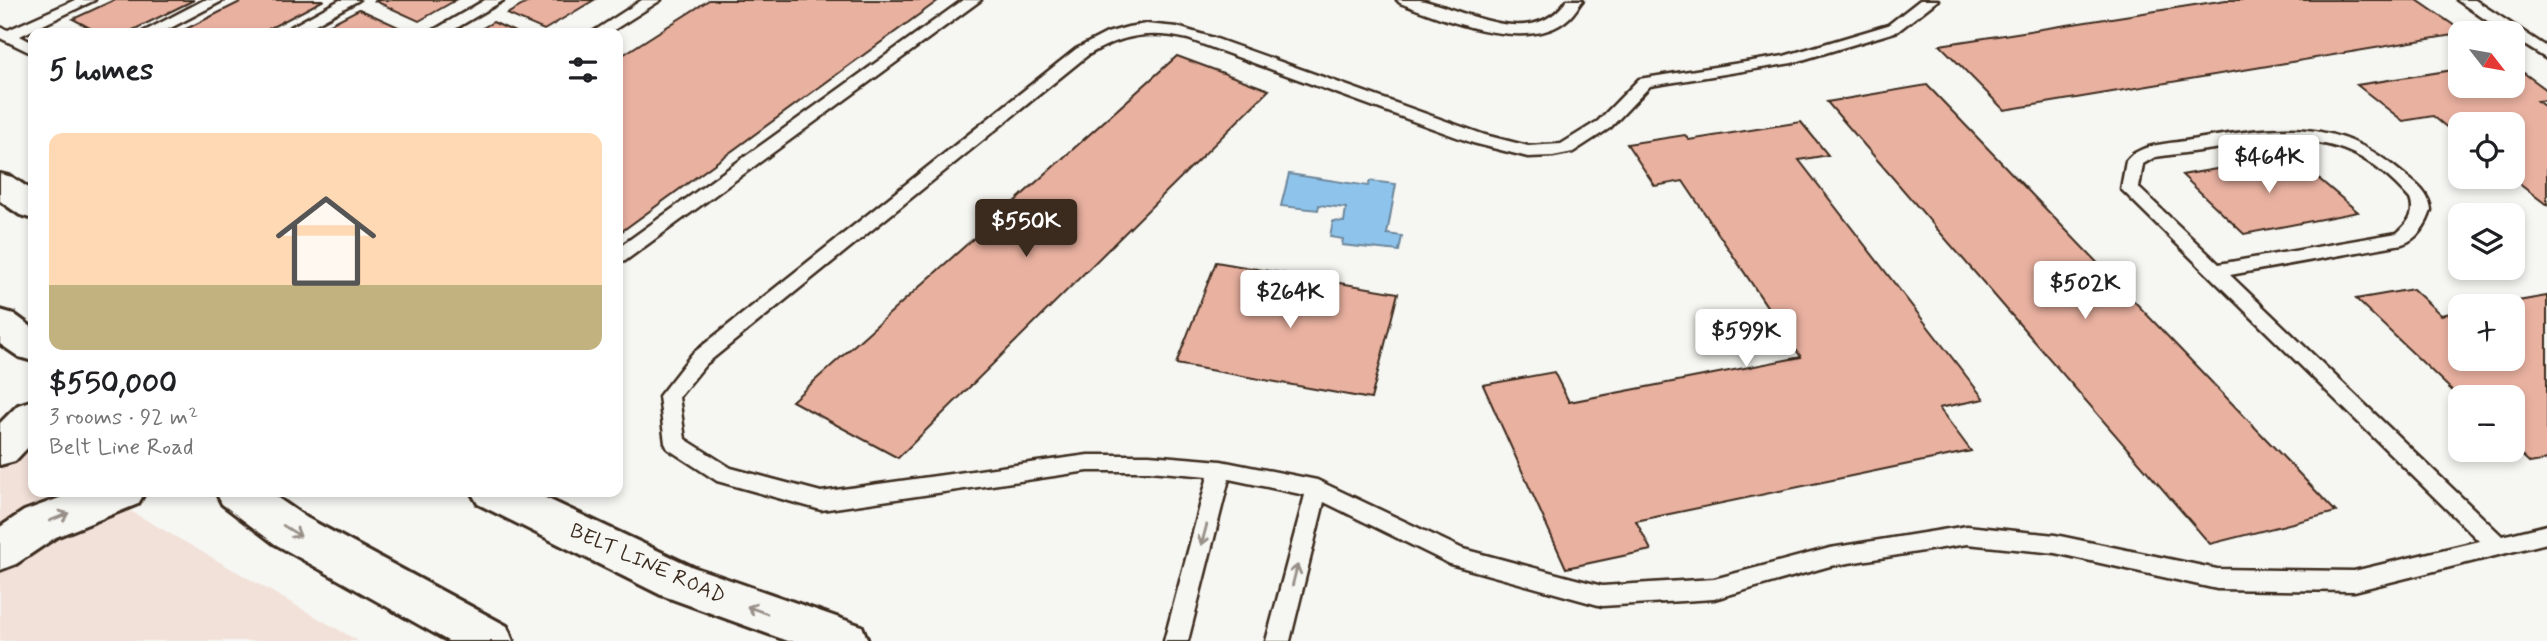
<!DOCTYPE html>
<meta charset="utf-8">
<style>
body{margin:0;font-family:Mynerve,sans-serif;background:#f2f2f2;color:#202124;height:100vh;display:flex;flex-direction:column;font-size:26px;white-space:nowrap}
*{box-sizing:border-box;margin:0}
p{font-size:23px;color:#757577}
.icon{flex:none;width:38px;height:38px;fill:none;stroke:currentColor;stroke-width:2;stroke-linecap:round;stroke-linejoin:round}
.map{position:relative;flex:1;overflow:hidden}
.panel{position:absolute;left:28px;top:28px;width:595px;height:469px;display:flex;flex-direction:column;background:#fff;border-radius:14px;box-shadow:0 4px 10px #0003}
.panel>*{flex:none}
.needle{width:46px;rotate:121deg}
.controls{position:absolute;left:2448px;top:21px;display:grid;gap:14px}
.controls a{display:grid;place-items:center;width:77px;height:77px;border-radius:14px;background:#fff;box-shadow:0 4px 10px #0003;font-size:35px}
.price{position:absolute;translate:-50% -60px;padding:0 16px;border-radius:7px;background:#fff;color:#222;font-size:23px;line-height:46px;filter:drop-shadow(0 2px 4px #0008)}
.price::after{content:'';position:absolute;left:50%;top:42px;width:21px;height:16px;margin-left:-10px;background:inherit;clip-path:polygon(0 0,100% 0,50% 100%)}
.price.current{background:#3b2a1e;color:#fff}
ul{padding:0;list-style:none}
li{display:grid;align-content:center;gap:14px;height:371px;padding:0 21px}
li+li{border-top:2px solid #e0e0e0}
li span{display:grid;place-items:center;height:217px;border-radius:14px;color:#555}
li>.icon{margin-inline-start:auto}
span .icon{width:126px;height:126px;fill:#fffc;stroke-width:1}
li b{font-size:30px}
h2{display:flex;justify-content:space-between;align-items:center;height:84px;padding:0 21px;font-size:30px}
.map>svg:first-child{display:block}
.built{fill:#f2e1d9}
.water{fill:#8ec4ec;stroke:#6d869a;stroke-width:2}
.building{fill:#e9b1a0;stroke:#3b2a1e;stroke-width:2}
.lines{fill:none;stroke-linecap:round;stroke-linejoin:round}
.service-casing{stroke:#3b2a1e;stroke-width:5}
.tertiary-casing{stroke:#3b2a1e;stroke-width:6}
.primary-casing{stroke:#3b2a1e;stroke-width:6}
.service{fill:#f6f6f2;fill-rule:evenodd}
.tertiary{fill:#f6f6f2;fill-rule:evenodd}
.primary{fill:#f6f6f2;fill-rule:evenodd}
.oneway{stroke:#989088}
.labels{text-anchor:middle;stroke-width:6;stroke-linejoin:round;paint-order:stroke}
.street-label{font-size:21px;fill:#3b2a1e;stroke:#f6f6f2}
</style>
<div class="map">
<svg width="2547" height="641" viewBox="0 0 2547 641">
<rect width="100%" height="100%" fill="#f6f6f2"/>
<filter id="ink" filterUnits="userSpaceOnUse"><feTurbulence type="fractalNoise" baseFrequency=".0143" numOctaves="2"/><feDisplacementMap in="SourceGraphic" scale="14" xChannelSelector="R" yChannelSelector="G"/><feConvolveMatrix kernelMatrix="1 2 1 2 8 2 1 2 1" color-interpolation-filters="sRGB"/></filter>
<g filter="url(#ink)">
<!-- built -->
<polygon class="built" points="0,436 33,455 33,492 97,492 358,641 0,641"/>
<!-- water -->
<polygon class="water" points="1289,174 1368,186 1370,181 1396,184 1387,234 1402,236 1399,251 1342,245 1343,239 1330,237 1333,221 1344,222 1346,208 1319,205 1318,210 1281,206"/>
<!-- building -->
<g class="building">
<polygon points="114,0 194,0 127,33 99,33 73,19"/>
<polygon points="244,0 324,0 261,33 178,33"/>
<polygon points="456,0 419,21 375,1 377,0"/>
<polygon points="532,0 594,0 544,30 507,14"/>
<polygon points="709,0 939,0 618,234 618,58"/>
<polygon points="2226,0 2417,0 2465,33 2004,110 1940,45"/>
<polygon points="359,9 403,29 396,33 313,33"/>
<polygon points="493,22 517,33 474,33"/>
<polygon points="1177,56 1269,90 898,458 792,401"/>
<polygon points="2513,65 2547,90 2547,100 2537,101 2547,108 2547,205 2510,177 2513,177 2513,124 2460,124 2460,138 2433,116 2403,121 2357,85 2460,69 2460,86 2513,86"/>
<polygon points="1927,85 2336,512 2210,544 1827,102"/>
<polygon points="1801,122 1828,155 1799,160 1984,399 1939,408 1971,451 1636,521 1651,550 1566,568 1483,385 1554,372 1569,402 1801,357 1683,181 1655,186 1627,144 1685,135 1689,140"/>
<polygon points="2292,156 2358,212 2244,234 2182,175"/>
<polygon points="1216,262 1398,293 1371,399 1176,364"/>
<polygon points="2413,289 2441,315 2460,311 2460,359 2513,359 2513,306 2489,306 2547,296 2547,460 2530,463 2513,447 2513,397 2460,398 2356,299"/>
</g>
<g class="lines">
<!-- service casing -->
<g class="service-casing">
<g id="service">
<polygon points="75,0 95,0 20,36 33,43 33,54 0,38 0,27 8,30"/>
<polygon points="204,0 224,0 161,33 141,33"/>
<polygon points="340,0 359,0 299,33 280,33"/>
<polygon points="485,0 504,0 448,33 429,33"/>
<polygon points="642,0 661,0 609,33 591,33"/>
<polygon points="963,0 981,0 625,261 618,263 618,248"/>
<path d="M1397,0C1404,0 1413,0 1420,0C1465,9 1531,52 1567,0H1583C1578,6 1575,12 1570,17C1530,56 1443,19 1400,3Z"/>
<path d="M1920,0H1938L1898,31L1792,63L1650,86L1610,128L1573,152L1553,156L1528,157L1473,143L1188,39C1150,30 1121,35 1088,55L706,364L679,397L685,439L731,468L821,492L1088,455H1149L1221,461L1317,480L1463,549L1602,586L1714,579L1830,548L1967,526L2055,535L2217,569L2354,571L2479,541L2121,189L2126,161C2140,143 2170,144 2191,140C2273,127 2334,114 2402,173C2415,183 2429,192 2431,210C2427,224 2417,240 2402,244L2230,275L2502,536L2547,525V543L2354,591L2217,589L2055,553L1967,544L1830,566L1714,599L1602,606L1450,564L1324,502L1290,641H1266L1305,495L1229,479L1188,641H1164L1208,476L1149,471H1088L821,510L717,481L668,449L665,443L659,396L692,354L1076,49L1107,33L1128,27L1146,24L1177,27L1214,38L1485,135L1528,146L1561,144L1598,121L1639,79L1784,56L1888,25ZM2280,140C2338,140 2371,155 2410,199C2416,214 2408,223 2397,233L2219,264L2139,188L2143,164L2155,157Z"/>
<polygon points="2457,0 2475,0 2547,47 2547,59 2513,38 2513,33 2505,33"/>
</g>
</g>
<!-- tertiary casing -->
<g class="tertiary-casing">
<polygon id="tertiary" points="33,400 33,442 15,461 0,465 0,423 18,405"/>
</g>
<!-- primary casing -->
<g class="primary-casing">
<g id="primary">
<polygon points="0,174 12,177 33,191 33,219 20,215 0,201"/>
<polygon points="0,310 14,314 33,328 33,361 19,357 0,344"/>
<polygon points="76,492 145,492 138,504 56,537 16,564 0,570 0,527 24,511"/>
<polygon points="216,492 269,492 307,518 507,626 513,641 448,641 275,544 222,504"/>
<polygon points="471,492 533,492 693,567 862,626 868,641 788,641 661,595 478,504"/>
</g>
</g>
<!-- service -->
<use href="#service" class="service"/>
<!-- tertiary -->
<use href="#tertiary" class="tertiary"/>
<!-- primary -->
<use href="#primary" class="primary"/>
</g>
<!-- one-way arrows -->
<defs><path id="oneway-shaft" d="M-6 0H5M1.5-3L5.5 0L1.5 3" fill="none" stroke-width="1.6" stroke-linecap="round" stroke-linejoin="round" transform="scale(1.75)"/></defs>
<g class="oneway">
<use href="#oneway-shaft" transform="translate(59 517) rotate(-22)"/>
<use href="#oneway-shaft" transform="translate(292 531) rotate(32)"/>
<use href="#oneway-shaft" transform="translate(1204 535) rotate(105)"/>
<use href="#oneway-shaft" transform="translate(1295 575) rotate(-76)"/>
<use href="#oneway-shaft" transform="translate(757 610) rotate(-160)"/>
</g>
</g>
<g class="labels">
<!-- street labels -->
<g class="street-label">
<text transform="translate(648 563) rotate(24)" y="7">BELT LINE ROAD</text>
</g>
</g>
</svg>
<div class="controls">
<a><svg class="needle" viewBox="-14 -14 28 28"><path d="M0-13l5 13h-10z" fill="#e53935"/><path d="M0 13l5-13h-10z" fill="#757577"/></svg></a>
<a><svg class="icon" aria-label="locate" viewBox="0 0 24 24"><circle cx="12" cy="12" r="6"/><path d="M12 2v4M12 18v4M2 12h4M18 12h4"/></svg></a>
<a><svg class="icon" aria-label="layers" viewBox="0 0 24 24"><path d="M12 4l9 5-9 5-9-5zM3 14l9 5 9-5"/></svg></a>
<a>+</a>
<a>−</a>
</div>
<b class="price" style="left:2269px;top:195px">$464K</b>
<b class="price current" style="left:1026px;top:259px">$550K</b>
<b class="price" style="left:2085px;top:321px">$502K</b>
<b class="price" style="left:1290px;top:330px">$264K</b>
<b class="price" style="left:1746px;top:369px">$599K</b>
<section class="panel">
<h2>5 homes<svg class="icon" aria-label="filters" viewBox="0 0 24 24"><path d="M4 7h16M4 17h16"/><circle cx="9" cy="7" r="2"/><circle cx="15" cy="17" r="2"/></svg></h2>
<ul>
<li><span style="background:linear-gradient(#ffd9b3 70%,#c2b280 0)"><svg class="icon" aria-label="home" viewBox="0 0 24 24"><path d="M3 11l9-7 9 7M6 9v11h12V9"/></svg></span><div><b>$550,000</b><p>3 rooms · 92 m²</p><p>Belt Line Road</p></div></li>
</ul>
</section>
</div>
